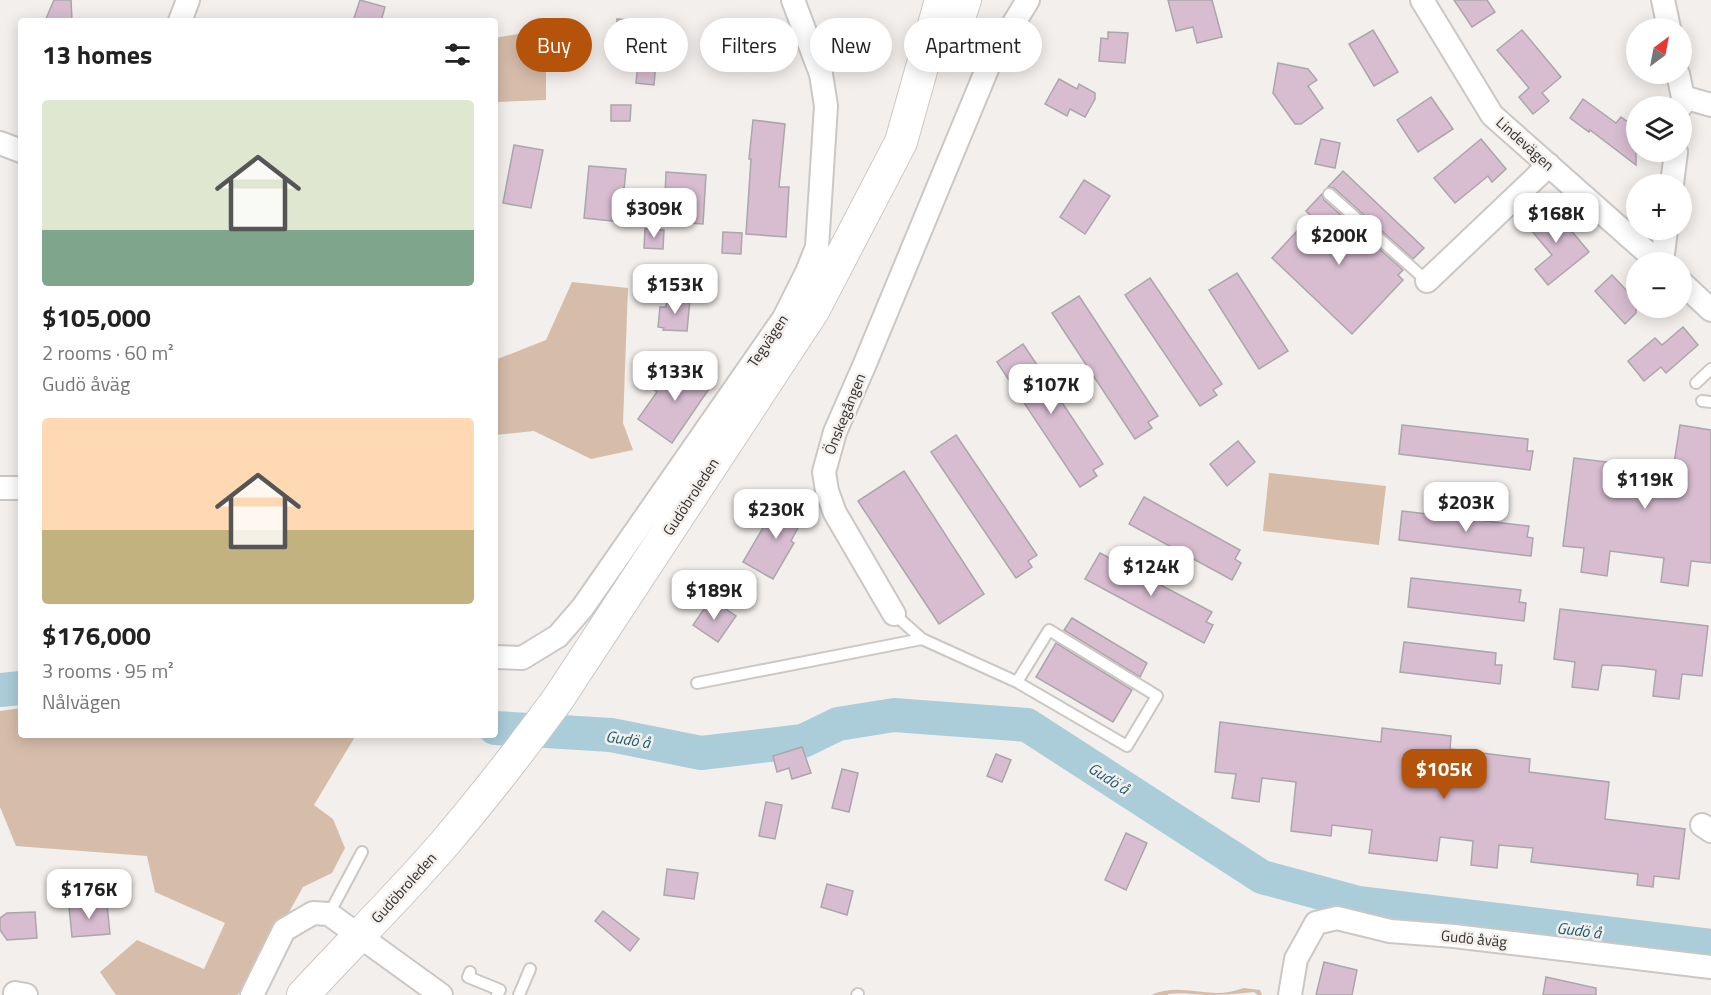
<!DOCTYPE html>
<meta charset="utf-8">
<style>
body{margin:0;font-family:"Titillium Web",sans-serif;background:#f2f2f2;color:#222;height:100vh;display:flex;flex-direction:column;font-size:22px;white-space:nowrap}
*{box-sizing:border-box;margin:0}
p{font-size:20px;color:#767676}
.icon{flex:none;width:33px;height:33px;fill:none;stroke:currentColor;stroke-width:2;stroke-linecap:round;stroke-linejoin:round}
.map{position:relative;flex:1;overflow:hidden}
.panel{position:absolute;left:18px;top:18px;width:480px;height:720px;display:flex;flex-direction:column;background:#fff;border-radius:6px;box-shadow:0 3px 15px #0003}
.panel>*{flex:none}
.top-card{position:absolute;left:516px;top:18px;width:570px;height:54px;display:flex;gap:12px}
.needle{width:39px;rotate:32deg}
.fabs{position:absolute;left:1626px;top:18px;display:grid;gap:12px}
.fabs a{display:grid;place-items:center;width:66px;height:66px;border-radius:50%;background:#fff;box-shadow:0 3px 15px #0003;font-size:30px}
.price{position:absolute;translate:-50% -51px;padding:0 14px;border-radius:12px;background:#fff;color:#222;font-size:20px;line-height:39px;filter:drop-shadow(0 2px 3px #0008)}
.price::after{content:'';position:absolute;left:50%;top:36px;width:18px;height:14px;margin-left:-9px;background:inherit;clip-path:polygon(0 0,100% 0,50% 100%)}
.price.current{background:#b45309;color:#fff}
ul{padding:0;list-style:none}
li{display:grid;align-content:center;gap:12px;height:318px;padding:0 24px}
li span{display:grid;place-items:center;height:186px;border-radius:6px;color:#555}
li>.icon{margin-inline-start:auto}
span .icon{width:108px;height:108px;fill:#fffc;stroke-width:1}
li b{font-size:26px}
h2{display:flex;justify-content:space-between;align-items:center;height:72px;padding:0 24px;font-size:26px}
.chip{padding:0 21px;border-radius:27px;background:#fff;box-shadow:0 3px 15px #0003;font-size:21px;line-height:54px}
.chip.current{background:#b45309;color:#fff}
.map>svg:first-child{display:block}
.green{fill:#d6bdaa}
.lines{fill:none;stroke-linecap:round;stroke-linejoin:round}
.river{stroke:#aacdd9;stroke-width:34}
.building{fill:#d8bdd1;stroke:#aaa6a9;stroke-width:1.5}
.lane-casing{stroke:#cbc7c5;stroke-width:14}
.street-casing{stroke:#cbc7c5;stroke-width:26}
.secondary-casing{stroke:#cbc7c5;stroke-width:34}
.lane{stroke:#fff;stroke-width:10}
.street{stroke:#fff;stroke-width:22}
.secondary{stroke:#fff;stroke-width:32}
.labels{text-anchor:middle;stroke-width:5;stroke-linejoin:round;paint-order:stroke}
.street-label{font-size:15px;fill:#312f2e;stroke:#f3efec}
.water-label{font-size:16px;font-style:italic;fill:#1a5d70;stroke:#f3efec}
</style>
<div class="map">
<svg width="1711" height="995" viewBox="0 0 1711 995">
<rect width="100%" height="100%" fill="#f3efec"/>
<!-- green -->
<g class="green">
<polygon points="546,29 546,100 495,102 495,38"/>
<polygon points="572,282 628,288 623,423 633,450 591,459 534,431 495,435 495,360 546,340"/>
<polygon points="1269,473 1386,486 1379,545 1263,531"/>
<polygon points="21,708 21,735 356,735 314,805 333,819 345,848 332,873 303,887 249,984 237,995 116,995 100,972 137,940 204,969 225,923 155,892 147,856 16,846 0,807 0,711"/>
<path d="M1244,988L1260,990L1262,995H1258L1254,992C1238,994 1222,995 1206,995C1193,994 1182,992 1168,994V995H1151C1172,985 1194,992 1216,993C1226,993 1235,991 1244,988Z"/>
</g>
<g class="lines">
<!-- river -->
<g class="river">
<polyline points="0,690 21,688"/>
<polyline points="495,728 611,735 701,753 803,741 838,724 894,715 1027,725 1262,877 1358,903 1711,946"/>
</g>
</g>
<!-- building -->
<g class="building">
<polygon points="54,0 71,0 72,21 45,21"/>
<polygon points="360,0 385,7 381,21 353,21"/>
<polygon points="1168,0 1212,0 1222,37 1197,43 1193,27 1176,31"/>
<polygon points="1454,0 1487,0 1495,12 1472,27"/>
<polygon points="617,19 643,21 641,59 656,61 654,85 636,83 638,63 615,61"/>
<polygon points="717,22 766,24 764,53 716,51"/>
<polygon points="1373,30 1398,72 1374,86 1349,44"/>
<polygon points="1522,30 1561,77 1542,93 1549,101 1533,114 1519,97 1529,88 1497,50"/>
<polygon points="1108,32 1128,33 1125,63 1099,61 1101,38 1108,39"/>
<polygon points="1278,63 1308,69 1317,80 1308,86 1323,108 1301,124 1295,124 1273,93"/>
<polygon points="1059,79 1077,89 1079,84 1095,93 1095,99 1085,117 1070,109 1067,116 1045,104"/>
<polygon points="1431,97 1453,129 1418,152 1397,120"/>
<polygon points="1583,99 1616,123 1621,117 1636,128 1636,165 1590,130 1589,132 1570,118"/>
<polygon points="611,105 631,105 630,121 611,121"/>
<polygon points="753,120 785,124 779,187 789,187 786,237 746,234 751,159 749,159"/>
<polygon points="1321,139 1340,143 1335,168 1315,164"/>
<polygon points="1481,139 1506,169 1492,182 1488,176 1455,203 1434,178"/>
<polygon points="514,145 543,150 531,208 503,203"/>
<polygon points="589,166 626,169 621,222 584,218"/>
<polygon points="1343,171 1424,248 1413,259 1334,188 1328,187"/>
<polygon points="666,172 706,175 703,224 674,222 675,198 665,197"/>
<polygon points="1084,180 1110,196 1085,234 1060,217"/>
<polygon points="1322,194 1324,200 1403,270 1398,275 1403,280 1352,334 1272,258 1311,216 1306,211"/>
<polygon points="1550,205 1589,252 1548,285 1535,269 1552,255 1526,224"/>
<polygon points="645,229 664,230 663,249 644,248"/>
<polygon points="723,232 742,233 741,254 722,253"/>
<polygon points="1237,273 1288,351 1259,369 1209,290"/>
<polygon points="1612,275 1628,292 1636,285 1636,313 1625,324 1595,291"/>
<polygon points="1150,278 1222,384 1213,390 1217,395 1200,406 1125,295"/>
<polygon points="1079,296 1158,416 1148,422 1152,428 1135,439 1052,313"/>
<polygon points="667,297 690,299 687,331 663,330 664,328 658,327 660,307 666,307"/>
<polygon points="1683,327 1698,345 1666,373 1661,367 1644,381 1628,361 1655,338 1662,345"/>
<polygon points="1023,344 1103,464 1093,470 1097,476 1080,487 997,362"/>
<polygon points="695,365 713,377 708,384 711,386 672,443 638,419 657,392 652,388 664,371 681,383"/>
<polygon points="1402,425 1528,439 1527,451 1533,451 1530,470 1399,454"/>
<polygon points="1680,425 1711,430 1711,563 1691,561 1688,586 1661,582 1664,558 1610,551 1607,576 1581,572 1584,548 1563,546 1574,458 1673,470"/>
<polygon points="956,435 1037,555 1028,561 1032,567 1016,578 931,452"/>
<polygon points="1238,441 1255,462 1227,486 1210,464"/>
<polygon points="904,471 984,594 939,624 858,501"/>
<polygon points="786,497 806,509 798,522 800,524 791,541 794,543 773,579 743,562 764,526 767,528"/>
<polygon points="1144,497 1240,550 1235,559 1241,563 1232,580 1129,524"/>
<polygon points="1402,511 1529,526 1527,537 1533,538 1531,556 1399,540"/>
<polygon points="1100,553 1212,612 1206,622 1213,625 1204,643 1085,579"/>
<polygon points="1411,578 1521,590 1519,602 1526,603 1524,621 1408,607"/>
<polygon points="711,599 736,616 718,642 693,625"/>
<polygon points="1560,609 1708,626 1702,676 1682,674 1679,699 1653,696 1656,670 1622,666 1602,665 1598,690 1572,687 1575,662 1554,659"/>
<polygon points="1072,618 1147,663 1140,677 1064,630"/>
<polygon points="1404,642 1496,653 1495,665 1502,665 1500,684 1400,672"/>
<polygon points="1056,643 1132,690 1113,722 1036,677"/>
<polygon points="1220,722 1381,742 1382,728 1451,736 1450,749 1530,759 1529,772 1609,782 1605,819 1685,829 1679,879 1654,876 1653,887 1637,885 1638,874 1531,862 1533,848 1499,845 1497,868 1471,865 1473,841 1440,837 1437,861 1369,853 1372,830 1332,825 1331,836 1291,831 1296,782 1262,778 1259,802 1232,798 1236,774 1215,772"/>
<polygon points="802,747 811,773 792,779 789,768 777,772 773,756"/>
<polygon points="996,754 1011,760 1002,782 987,776"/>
<polygon points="842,769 858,773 849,812 832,808"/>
<polygon points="766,802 782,805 775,839 759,836"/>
<polygon points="1126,833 1147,843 1126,890 1105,880"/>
<polygon points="667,869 698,873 694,899 664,895"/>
<polygon points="827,884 853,891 847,915 821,907"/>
<polygon points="107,904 110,934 72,937 69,907"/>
<polygon points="603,911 639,939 630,951 595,921"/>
<polygon points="35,912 37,938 7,940 0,930 0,918 7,913"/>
<polygon points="1324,962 1357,970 1352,995 1316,995"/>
<polygon points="1546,977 1596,988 1596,995 1543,995"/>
</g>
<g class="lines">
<!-- lane casing -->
<g class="lane-casing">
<g id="lane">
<polyline points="1329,194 1427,281"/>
<polyline points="1696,383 1711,369"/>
<polyline points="1702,401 1711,402"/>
<polyline points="894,614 922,639 1017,682 1127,746 1157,696 1049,630 1017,682"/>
<polyline points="697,683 922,639"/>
<polyline points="329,914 362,852"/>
<polyline points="470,972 468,977 500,990 497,995"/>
<polyline points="519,995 530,969"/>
<polyline points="857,995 858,994"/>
</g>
</g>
<!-- street casing -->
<g class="street-casing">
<g id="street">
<polyline points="1422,0 1492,115 1658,262"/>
<polyline points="1663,0 1669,28"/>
<polyline points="180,21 188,0"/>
<polyline points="1678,74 1683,97 1681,106"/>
<polyline points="1683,97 1711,105"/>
<polyline points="0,143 21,151"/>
<polyline points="1672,184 1676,152"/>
<polyline points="1662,262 1666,230"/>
<polyline points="1427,281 1549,165"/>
<polyline points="1682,283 1711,310"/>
<polyline points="0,488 21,488"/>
<polyline points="894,614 835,513 827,491 824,472 835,432 864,366 990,62 1028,0"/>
<polyline points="495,657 522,658 558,636 583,607 784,318 807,272 817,247 826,106 821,74 793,0"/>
<polyline points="1702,825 1711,831"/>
<polyline points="15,993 26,995"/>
<polyline points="252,995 284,930 313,913 329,914 441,995"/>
<polyline points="1290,995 1296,959 1316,923 1337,918 1390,931 1454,936 1711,967"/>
</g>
</g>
<!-- secondary casing -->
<g class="secondary-casing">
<g id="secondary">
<polyline points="947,53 965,0"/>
<path d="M303,995C350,944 399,896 444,844C484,797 522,748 558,699L813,311L901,142L941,0"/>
</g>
</g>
<!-- lane -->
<use href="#lane" class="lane"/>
<!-- street -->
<use href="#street" class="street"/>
<!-- secondary -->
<use href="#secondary" class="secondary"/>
</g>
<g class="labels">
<!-- street labels -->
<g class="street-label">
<text transform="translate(1525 144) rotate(42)" y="5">Lindevägen</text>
<text transform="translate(768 341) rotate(-56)" y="5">Tegvägen</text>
<text transform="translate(845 414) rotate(-68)" y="5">Önskegången</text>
<text transform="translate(691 497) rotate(-57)" y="5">Gudöbroleden</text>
<text transform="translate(404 888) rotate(-48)" y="5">Gudöbroleden</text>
<text transform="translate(1474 939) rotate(6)" y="5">Gudö åväg</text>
</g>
<!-- water labels -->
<g class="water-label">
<text transform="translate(628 739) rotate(9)" y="6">Gudö å</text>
<text transform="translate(1109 778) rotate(33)" y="6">Gudö å</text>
<text transform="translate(1579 930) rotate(7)" y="6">Gudö å</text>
</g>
</g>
</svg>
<div class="fabs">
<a><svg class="needle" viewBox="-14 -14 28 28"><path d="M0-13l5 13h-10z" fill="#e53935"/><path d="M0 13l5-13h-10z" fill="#767676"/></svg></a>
<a><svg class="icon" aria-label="layers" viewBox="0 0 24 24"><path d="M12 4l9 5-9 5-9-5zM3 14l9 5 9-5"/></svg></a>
<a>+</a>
<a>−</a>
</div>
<b class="price" style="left:654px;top:239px">$309K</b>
<b class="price" style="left:1556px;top:244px">$168K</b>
<b class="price" style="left:1339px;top:266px">$200K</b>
<b class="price" style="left:675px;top:315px">$153K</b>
<b class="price" style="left:675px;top:402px">$133K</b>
<b class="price" style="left:1051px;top:415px">$107K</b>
<b class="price" style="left:1645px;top:510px">$119K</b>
<b class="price" style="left:1466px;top:533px">$203K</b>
<b class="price" style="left:776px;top:540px">$230K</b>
<b class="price" style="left:1151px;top:597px">$124K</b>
<b class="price" style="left:714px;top:621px">$189K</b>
<b class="price current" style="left:1444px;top:800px">$105K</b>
<b class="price" style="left:89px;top:920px">$176K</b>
<div class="top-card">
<a class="chip current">Buy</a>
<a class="chip">Rent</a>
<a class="chip">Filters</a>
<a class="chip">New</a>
<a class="chip">Apartment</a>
</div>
<section class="panel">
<h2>13 homes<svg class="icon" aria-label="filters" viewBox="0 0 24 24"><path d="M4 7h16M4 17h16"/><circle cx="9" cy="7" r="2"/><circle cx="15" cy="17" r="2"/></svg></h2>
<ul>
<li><span style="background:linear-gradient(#dfe7d0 70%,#7fa58c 0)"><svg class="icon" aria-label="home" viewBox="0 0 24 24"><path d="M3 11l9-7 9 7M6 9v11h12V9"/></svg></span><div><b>$105,000</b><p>2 rooms · 60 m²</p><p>Gudö åväg</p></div></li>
<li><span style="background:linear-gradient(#ffd9b3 60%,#c2b280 0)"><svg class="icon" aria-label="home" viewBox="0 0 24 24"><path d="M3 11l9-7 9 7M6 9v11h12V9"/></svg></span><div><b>$176,000</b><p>3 rooms · 95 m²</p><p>Nålvägen</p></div></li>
</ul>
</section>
</div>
